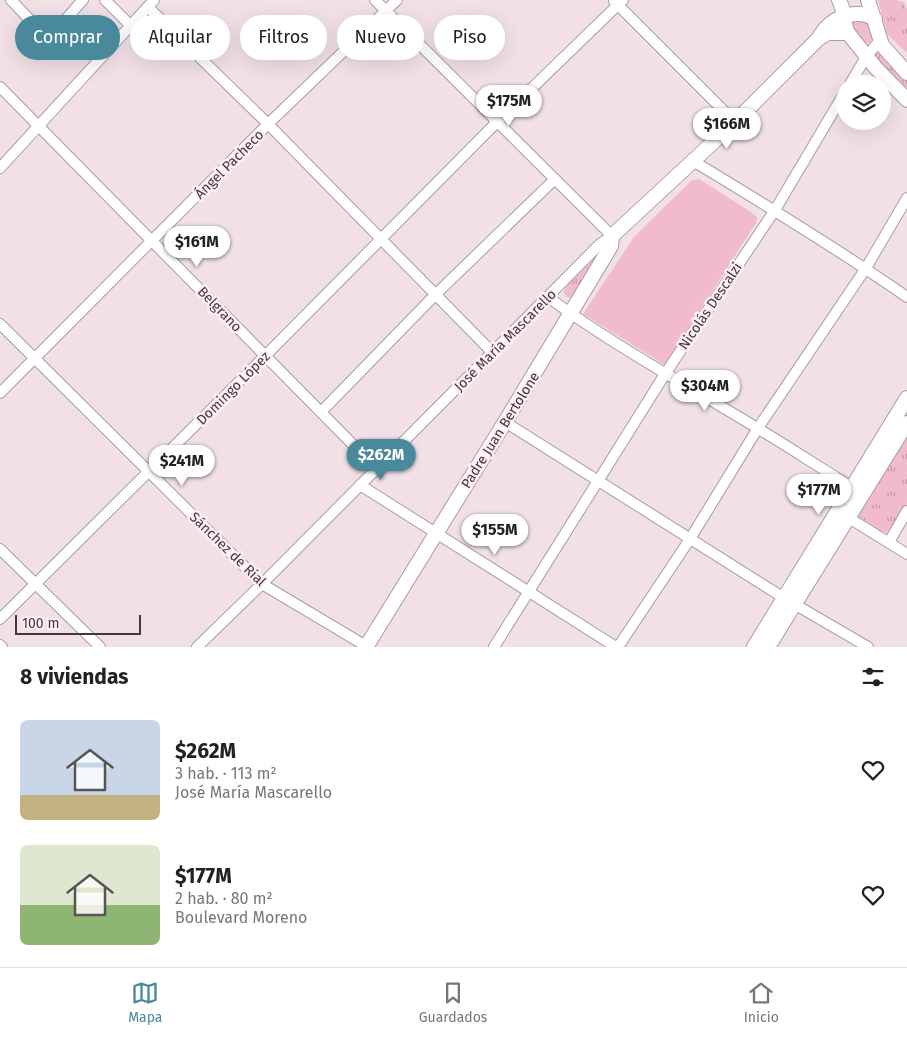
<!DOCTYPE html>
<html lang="es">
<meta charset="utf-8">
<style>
body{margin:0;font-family:"Fira Sans",sans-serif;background:#f6f6f6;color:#222;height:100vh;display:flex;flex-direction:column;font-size:19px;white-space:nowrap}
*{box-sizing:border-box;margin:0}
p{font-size:16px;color:#767676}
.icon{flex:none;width:28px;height:28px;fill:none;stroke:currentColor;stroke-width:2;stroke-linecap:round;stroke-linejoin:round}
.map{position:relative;height:647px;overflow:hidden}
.drawer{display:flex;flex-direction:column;background:#fff;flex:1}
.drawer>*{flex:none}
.banner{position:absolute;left:15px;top:15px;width:500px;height:45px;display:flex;gap:10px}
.controls{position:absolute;left:836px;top:75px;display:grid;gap:10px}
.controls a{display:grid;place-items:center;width:55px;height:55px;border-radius:50%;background:#fff;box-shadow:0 5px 20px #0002;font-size:25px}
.scale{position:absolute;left:15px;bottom:12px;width:126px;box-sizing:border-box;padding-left:5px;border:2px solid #403a3c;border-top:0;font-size:14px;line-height:18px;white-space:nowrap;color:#403a3c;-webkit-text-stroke:4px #ffeef4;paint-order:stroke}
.price{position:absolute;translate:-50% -42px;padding:0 11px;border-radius:18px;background:#fff;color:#222;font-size:16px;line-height:32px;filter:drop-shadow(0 1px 2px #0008)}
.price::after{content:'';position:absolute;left:50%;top:30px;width:15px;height:11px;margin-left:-8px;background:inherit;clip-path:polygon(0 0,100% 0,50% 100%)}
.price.current{background:#488a9b;color:#fff}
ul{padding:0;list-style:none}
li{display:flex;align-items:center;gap:15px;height:125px;padding:0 20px}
li span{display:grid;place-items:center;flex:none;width:140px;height:100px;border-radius:8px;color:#555}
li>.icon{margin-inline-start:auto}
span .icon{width:60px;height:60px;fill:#fffc;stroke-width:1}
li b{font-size:21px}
h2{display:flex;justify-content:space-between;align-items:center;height:60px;padding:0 20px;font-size:21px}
.tag{padding:0 18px;border-radius:22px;background:#fff;box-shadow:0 5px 20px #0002;font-size:18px;line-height:45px}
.tag.current{background:#488a9b;color:#fff}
.tabs{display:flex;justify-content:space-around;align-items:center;height:70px;border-top:1px solid #e0e0e0;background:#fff;font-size:14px;color:#767676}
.tabs a{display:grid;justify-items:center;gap:2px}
.tabs .current{color:#488a9b}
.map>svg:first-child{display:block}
.grass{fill:url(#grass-tufts)}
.garden{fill:#f1bacf}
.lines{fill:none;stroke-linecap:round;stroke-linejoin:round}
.street-casing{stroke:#ab9ca1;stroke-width:12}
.secondary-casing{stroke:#ab9ca1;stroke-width:16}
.street{stroke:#fff;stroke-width:10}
.secondary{stroke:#fff;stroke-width:14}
.labels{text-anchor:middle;stroke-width:5;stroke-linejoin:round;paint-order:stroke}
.street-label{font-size:14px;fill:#403a3c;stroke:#ffeef4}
</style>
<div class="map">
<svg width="907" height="647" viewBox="0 0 907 647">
<defs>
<pattern id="grass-tufts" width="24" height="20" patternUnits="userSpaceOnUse" patternTransform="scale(1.25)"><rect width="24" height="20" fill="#f1bacf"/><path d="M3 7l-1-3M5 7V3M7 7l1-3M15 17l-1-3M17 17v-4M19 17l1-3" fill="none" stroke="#c598a9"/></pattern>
</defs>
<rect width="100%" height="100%" fill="#f1e1e7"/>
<!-- grass -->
<g class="grass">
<polygon points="878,0 898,0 900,2 902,1 906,5 905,7 907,9 907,53 887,34"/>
<polygon points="853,20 867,20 873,36 870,43 861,43 852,26"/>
<polygon points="875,49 907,81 907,93 870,57"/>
<polygon points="599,254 577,294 572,297 566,297 564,292 566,286"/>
<polygon points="907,432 907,503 891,529 886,533 880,531 858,516 859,511"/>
</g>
<!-- garden -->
<polygon class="garden" points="699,179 754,214 757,217 756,223 665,365 583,314 634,237 691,181"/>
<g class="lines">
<!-- street casing -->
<g class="street-casing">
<g id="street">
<path d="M11,0C21,9 41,38 55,29C64,23 75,8 83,0"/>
<polyline points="105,0 131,26"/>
<polyline points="614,1 735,122"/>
<polyline points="148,7 268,124 492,352"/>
<polyline points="850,84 866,57 880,40"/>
<polyline points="0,87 376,468"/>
<path d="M693,161C766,205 838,249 907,297"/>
<polyline points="0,168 154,0"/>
<path d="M548,297C614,346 687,385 757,428C791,448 823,470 857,490"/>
<polyline points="0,324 262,584 366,646"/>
<polyline points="0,393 268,124 397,0"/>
<polyline points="321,412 436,294 555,179"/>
<polyline points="505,422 784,598 868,647"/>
<polyline points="360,485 616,647"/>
<polyline points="844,515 907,554"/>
<polyline points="889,542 907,511"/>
<polyline points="0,549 100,647"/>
<polyline points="0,619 265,356 498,121 623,0"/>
<polyline points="0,645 2,647"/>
<polyline points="197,647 262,584 600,244 612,236 375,0"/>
<polyline points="494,647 665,374 775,210 845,92"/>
<polyline points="618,647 690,539 758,428 866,268 907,198"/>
</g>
</g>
<!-- secondary casing -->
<g class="secondary-casing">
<g id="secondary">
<path d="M839,0C846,13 842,22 848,33L875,67L907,100"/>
<polyline points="868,0 882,45 907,73"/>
<path d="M820,36C830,18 856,7 875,19"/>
<polyline points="366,647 505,422 611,246 612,236 735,122 818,39 828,33 848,33"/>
<polyline points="754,647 907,398"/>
<polyline points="768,647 907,423"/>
</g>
</g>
<!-- street -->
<use href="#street" class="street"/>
<!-- secondary -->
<use href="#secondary" class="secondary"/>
</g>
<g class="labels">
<!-- street labels -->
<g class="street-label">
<text transform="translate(229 164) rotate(-45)" y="5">Ángel Pacheco</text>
<text transform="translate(710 306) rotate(-56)" y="5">Nicolás Descalzi</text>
<text transform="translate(220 309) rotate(46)" y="5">Belgrano</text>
<text transform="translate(505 340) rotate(-45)" y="5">José María Mascarello</text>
<text transform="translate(233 388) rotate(-45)" y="5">Domingo López</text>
<text transform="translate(500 430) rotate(-58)" y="5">Padre Juan Bertolone</text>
<text transform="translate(228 549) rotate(44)" y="5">Sánchez de Rial</text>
</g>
</g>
</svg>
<div class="controls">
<a><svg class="icon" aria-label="layers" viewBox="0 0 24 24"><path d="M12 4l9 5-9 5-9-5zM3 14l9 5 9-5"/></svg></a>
</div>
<div class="scale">100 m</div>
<b class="price" style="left:509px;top:127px">$175M</b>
<b class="price" style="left:727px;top:150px">$166M</b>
<b class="price" style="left:197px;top:268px">$161M</b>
<b class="price" style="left:705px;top:412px">$304M</b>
<b class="price current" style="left:381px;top:481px">$262M</b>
<b class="price" style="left:182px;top:487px">$241M</b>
<b class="price" style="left:819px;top:516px">$177M</b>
<b class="price" style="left:495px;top:556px">$155M</b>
<div class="banner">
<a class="tag current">Comprar</a>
<a class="tag">Alquilar</a>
<a class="tag">Filtros</a>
<a class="tag">Nuevo</a>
<a class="tag">Piso</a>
</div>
</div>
<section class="drawer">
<h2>8 viviendas<svg class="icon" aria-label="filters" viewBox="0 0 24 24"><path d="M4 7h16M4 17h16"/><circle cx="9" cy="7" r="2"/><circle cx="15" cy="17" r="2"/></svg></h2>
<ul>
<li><span style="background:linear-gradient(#c9d6e8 75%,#c2b280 0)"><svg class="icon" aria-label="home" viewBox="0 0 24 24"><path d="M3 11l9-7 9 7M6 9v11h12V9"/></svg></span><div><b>$262M</b><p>3 hab. · 113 m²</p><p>José María Mascarello</p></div><svg class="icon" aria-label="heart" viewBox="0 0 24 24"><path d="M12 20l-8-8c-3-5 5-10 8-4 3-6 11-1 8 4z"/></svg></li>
<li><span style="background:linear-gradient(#dfe7d0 60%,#8fb573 0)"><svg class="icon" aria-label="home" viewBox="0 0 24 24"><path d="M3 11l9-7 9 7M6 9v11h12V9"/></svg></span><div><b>$177M</b><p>2 hab. · 80 m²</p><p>Boulevard Moreno</p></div><svg class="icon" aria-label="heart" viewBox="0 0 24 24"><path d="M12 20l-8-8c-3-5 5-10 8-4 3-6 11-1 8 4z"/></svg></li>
</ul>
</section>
<nav class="tabs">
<a class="current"><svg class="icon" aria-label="map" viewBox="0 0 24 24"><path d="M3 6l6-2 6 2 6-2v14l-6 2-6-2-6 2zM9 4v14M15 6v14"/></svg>Mapa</a>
<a><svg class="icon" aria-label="saved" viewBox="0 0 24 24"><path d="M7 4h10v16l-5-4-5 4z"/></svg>Guardados</a>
<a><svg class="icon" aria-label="home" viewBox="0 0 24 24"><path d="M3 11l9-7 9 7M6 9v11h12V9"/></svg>Inicio</a>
</nav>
